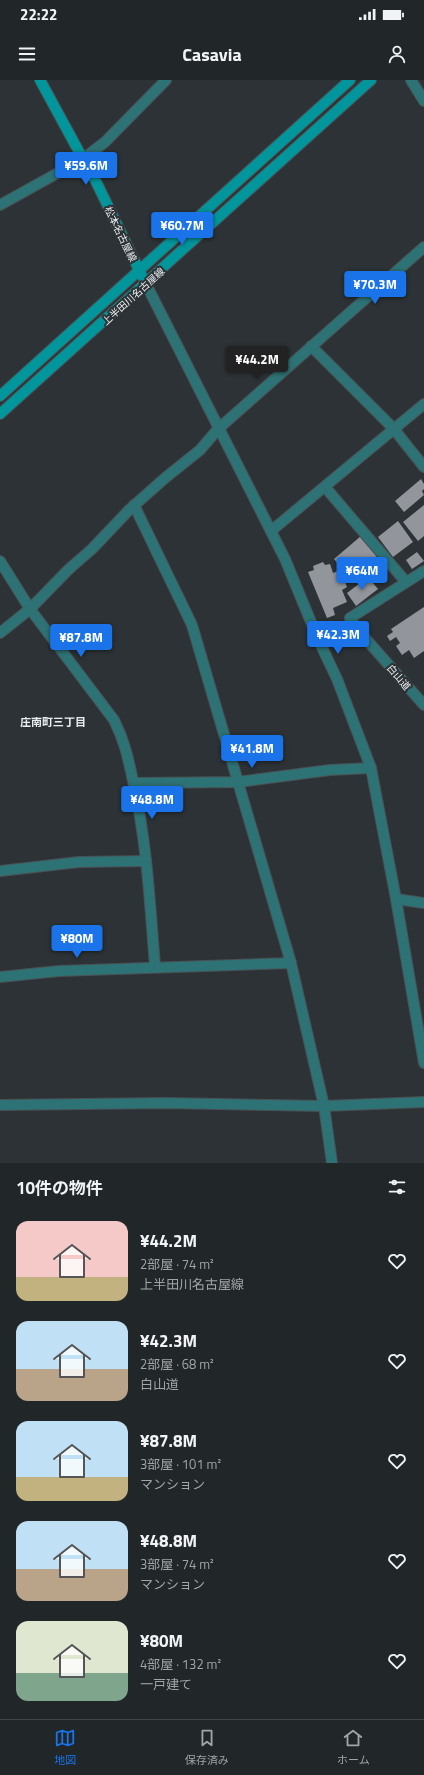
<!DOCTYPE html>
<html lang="ja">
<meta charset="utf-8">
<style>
body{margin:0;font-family:"Titillium Web","Noto Sans JP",sans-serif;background:#2d3234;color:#f1f3f6;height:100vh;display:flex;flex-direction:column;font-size:15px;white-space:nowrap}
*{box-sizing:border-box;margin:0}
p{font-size:13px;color:#a2a5a8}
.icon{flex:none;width:22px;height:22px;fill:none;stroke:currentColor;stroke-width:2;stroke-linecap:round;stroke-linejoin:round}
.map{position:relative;height:1083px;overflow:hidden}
.panel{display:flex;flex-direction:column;background:#212628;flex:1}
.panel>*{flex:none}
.price{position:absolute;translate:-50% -34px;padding:0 9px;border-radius:4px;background:#1a73e8;color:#fff;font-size:13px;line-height:26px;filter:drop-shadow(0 1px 2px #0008)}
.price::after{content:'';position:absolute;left:50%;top:24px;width:12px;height:9px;margin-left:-6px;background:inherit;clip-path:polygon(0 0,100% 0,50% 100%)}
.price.current{background:#222;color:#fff}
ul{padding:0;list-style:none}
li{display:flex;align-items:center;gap:12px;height:100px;padding:0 16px}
li span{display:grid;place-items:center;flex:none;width:112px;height:80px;border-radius:12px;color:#555}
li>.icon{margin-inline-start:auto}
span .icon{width:48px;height:48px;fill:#fffc;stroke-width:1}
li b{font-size:17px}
h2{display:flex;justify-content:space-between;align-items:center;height:48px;padding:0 16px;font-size:17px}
.status{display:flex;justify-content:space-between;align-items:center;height:28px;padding:0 20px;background:#212628;direction:ltr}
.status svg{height:11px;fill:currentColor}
header{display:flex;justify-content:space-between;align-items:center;height:52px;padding:0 16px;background:#212628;font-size:18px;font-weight:700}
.tabs{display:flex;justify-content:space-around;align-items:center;height:56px;border-top:1px solid #3e4345;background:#212628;font-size:11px;color:#a2a5a8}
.tabs a{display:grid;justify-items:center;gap:2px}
.tabs .current{color:#1a73e8}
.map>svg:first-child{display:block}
.building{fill:#92969c}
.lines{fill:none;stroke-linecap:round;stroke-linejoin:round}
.minor-casing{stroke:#4a5053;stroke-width:12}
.tertiary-casing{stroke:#4a5053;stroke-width:12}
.secondary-casing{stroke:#4a5053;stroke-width:12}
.minor{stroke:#2d7275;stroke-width:10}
.tertiary{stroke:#2d7275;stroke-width:10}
.secondary{stroke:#01969b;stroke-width:10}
.labels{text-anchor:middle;stroke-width:4;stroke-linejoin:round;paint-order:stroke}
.street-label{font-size:10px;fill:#e9edef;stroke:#2c3235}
.neighbourhood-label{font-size:11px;font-weight:bold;fill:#e9edef;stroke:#2c3235}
</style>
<div class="status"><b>22:22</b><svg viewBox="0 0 49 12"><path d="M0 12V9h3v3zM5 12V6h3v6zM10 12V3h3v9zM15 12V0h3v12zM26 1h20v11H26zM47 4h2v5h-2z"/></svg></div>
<header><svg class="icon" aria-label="menu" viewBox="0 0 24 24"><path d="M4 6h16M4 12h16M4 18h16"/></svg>Casavia<svg class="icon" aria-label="person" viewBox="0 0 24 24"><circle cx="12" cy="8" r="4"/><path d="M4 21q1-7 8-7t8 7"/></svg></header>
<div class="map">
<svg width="424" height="1083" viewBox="0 0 424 1083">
<rect width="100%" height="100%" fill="#2c3235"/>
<!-- building -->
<g class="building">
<polygon points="421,399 424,404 424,409 422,411 424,415 404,432 395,421"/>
<polygon points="424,425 424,456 418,461 403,442"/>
<polygon points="398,441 413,462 393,477 378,457"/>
<polygon points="361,456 378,475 350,499 334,479"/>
<polygon points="417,472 424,481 412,489 406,480"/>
<polygon points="323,482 325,485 330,484 333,493 340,490 347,507 342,510 347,522 333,528 335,535 327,538 308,492 314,490 313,486"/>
<polygon points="368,497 378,509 356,526 347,513"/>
<polygon points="424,527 424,571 414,578 409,570 402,575 396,566 400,563 396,557 390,561 387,556 393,552 391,549"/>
</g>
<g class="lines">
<!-- minor casing -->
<g class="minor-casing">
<g id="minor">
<polyline points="411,0 424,21"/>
<polyline points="0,125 83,79 105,62 166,0"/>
<polyline points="311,266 393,348 424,387"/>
<polyline points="325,407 406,502"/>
<polyline points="134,425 192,545 291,883 324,1026 332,1083"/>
<polyline points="271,451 424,324"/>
<path d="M0,481L30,529L114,640C125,662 128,678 133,701C147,762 150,825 155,886"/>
<polyline points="358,550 350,538 424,491"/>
<polyline points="0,553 30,529 69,489 92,469 129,430 165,398 200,370 218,349 424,167"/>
<polyline points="134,703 238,702 330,690 371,688"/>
<polyline points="0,791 79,782 146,781"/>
<polyline points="396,819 424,823"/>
<polyline points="0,897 59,891 291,883"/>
<polyline points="0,1025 166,1023 324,1026 424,1022"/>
</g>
</g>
<!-- tertiary casing -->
<g class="tertiary-casing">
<g id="tertiary">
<polyline points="146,204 285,479 318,559 337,599 371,688 396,819 424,983"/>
<polyline points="318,559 358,550 424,625"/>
</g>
</g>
<!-- secondary casing -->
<g class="secondary-casing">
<g id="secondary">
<polyline points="40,0 83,79 85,79 142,196"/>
<polyline points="0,316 350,0"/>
<polyline points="0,334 371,0"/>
</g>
</g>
<!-- minor -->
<use href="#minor" class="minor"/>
<!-- tertiary -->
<use href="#tertiary" class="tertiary"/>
<!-- secondary -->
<use href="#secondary" class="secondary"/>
</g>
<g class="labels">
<!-- street labels -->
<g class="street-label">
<text transform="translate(121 154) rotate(64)" y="4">松本名古屋線</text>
<text transform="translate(133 216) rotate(-42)" y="4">上半田川名古屋線</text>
<text transform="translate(399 597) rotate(49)" y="4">白山道</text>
</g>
<!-- neighbourhood labels -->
<g class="neighbourhood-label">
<text x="53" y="646">庄南町三丁目</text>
</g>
</g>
</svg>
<b class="price" style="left:86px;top:106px">¥59.6M</b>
<b class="price" style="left:182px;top:166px">¥60.7M</b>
<b class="price" style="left:375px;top:225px">¥70.3M</b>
<b class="price current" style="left:257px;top:300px">¥44.2M</b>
<b class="price" style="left:362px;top:511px">¥64M</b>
<b class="price" style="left:338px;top:575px">¥42.3M</b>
<b class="price" style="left:81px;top:578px">¥87.8M</b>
<b class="price" style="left:252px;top:689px">¥41.8M</b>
<b class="price" style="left:152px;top:740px">¥48.8M</b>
<b class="price" style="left:77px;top:879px">¥80M</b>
</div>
<section class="panel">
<h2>10件の物件<svg class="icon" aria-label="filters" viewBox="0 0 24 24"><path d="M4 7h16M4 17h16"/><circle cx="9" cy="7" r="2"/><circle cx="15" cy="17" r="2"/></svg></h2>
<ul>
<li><span style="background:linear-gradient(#f6c9c9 70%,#c2b280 0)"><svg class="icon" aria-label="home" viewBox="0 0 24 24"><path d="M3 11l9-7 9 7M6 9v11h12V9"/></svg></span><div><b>¥44.2M</b><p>2部屋 · 74 m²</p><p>上半田川名古屋線</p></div><svg class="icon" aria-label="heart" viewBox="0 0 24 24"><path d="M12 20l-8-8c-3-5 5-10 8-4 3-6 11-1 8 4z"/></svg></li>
<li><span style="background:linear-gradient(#bfe0f5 60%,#b9a48a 0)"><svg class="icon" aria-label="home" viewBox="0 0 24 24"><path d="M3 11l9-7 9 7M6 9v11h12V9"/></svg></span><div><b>¥42.3M</b><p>2部屋 · 68 m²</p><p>白山道</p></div><svg class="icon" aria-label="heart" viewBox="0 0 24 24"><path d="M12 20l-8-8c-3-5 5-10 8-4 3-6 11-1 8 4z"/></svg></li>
<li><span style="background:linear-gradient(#bfe0f5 70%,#c2b280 0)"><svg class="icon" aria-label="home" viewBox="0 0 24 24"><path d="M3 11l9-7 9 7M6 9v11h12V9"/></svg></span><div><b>¥87.8M</b><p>3部屋 · 101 m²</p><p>マンション</p></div><svg class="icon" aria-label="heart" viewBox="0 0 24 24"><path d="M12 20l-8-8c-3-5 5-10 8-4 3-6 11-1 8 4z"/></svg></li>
<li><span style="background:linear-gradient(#bfe0f5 60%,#b9a48a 0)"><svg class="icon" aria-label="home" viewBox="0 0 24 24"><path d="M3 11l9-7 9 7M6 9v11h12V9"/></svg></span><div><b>¥48.8M</b><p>3部屋 · 74 m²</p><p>マンション</p></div><svg class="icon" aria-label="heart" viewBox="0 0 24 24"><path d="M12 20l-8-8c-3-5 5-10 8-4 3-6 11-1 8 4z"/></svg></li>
<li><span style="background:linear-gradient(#dfe7d0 65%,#7fa58c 0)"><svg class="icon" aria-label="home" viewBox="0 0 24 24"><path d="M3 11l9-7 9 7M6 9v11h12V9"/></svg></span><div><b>¥80M</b><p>4部屋 · 132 m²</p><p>一戸建て</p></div><svg class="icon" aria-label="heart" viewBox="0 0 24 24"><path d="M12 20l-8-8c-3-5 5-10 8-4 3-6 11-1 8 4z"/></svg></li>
</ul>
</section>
<nav class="tabs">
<a class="current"><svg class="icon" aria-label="map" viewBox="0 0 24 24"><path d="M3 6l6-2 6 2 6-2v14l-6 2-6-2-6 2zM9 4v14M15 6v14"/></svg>地図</a>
<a><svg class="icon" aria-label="saved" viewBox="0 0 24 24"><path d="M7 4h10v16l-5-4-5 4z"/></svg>保存済み</a>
<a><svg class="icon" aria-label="home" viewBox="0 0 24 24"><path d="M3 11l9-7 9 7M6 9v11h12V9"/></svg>ホーム</a>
</nav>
